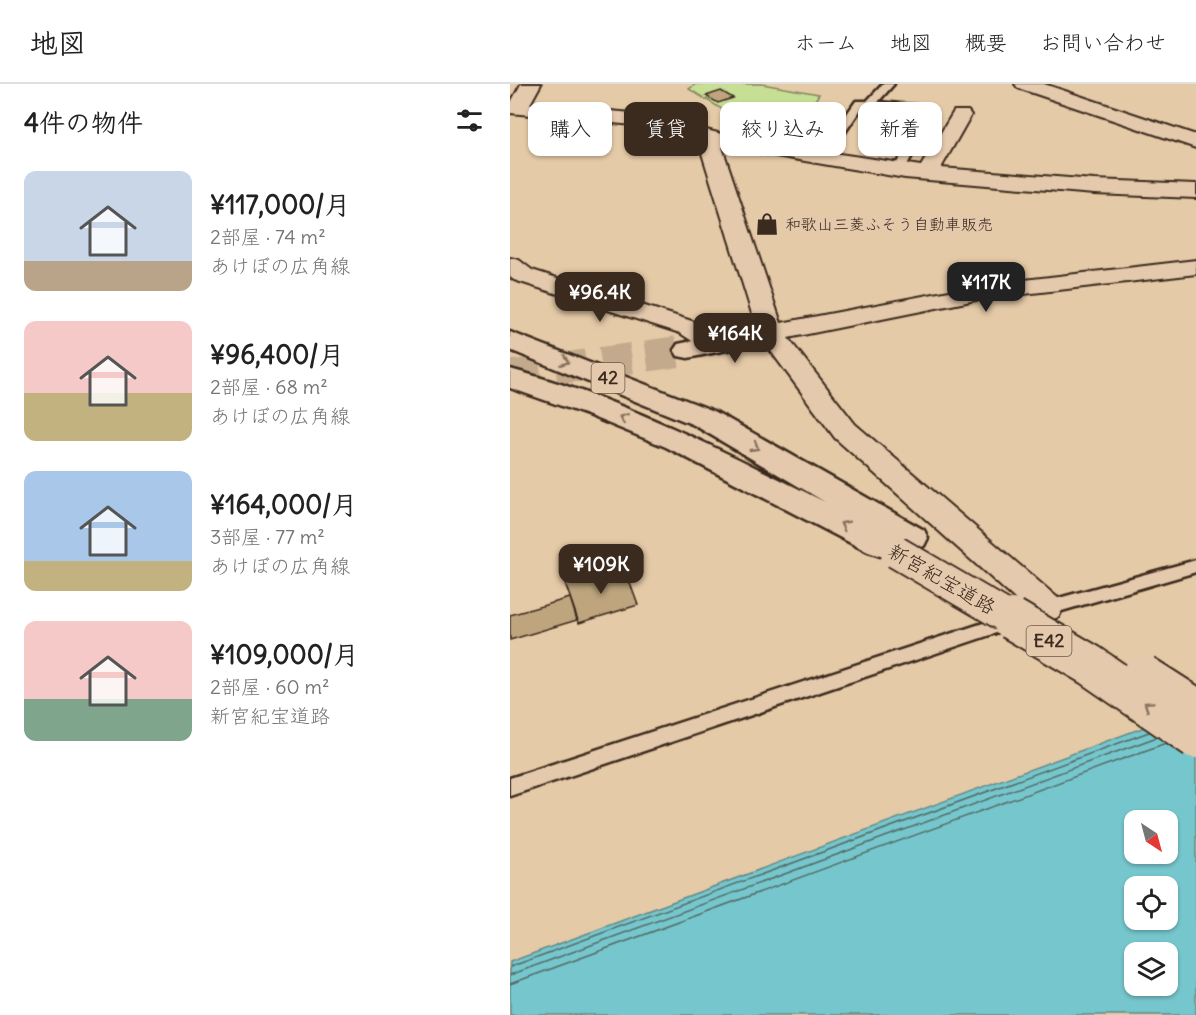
<!DOCTYPE html>
<html lang="ja">
<meta charset="utf-8">
<style>
body{margin:0;font-family:Delius,"Klee One",sans-serif;background:#f2f2f2;color:#222;height:100vh;display:flex;flex-direction:column;font-size:22px;white-space:nowrap}
*{box-sizing:border-box;margin:0}
p{font-size:20px;color:#767676}
.icon{flex:none;width:33px;height:33px;fill:none;stroke:currentColor;stroke-width:2;stroke-linecap:round;stroke-linejoin:round}
.map{position:relative;flex:1;overflow:hidden}
.details{display:flex;flex-direction:column;background:#fff;width:510px}
.details>*{flex:none}
.hud{position:absolute;left:18px;top:18px;width:570px;height:54px;display:flex;gap:12px}
.needle{width:39px;rotate:144deg}
.tools{position:absolute;left:614px;top:726px;display:grid;gap:12px}
.tools a{display:grid;place-items:center;width:54px;height:54px;border-radius:12px;background:#fff;box-shadow:0 2px 4px #0004;font-size:30px}
.price{position:absolute;translate:-50% -51px;padding:0 14px;border-radius:12px;background:#3b2a1e;color:#fff;font-size:20px;line-height:39px;filter:drop-shadow(0 2px 3px #0008)}
.price::after{content:'';position:absolute;left:50%;top:36px;width:18px;height:14px;margin-left:-9px;background:inherit;clip-path:polygon(0 0,100% 0,50% 100%)}
.price.selected{background:#222;color:#fff}
ul{padding:0;list-style:none}
li{display:flex;align-items:center;gap:18px;height:150px;padding:0 24px}
li span{display:grid;place-items:center;flex:none;width:168px;height:120px;border-radius:12px;color:#555}
li>.icon{margin-inline-start:auto}
span .icon{width:72px;height:72px;fill:#fffc;stroke-width:1}
li b{font-size:26px}
h2{display:flex;justify-content:space-between;align-items:center;height:72px;padding:0 24px;font-size:26px}
.tag{padding:0 21px;border-radius:12px;background:#fff;box-shadow:0 2px 4px #0004;font-size:21px;line-height:54px}
.tag.selected{background:#3b2a1e;color:#fff}
header{display:flex;align-items:center;gap:36px;box-sizing:border-box;height:84px;padding:0 30px;background:#fff;border-bottom:2px solid #e0e0e0}
header strong{font-size:28px}
nav{display:flex;gap:33px;margin-inline-start:auto;font-size:21px}
main{display:flex;flex:1;min-height:0}
.map>svg:first-child{display:block}
.green{fill:#c6df95;stroke:#80845a;stroke-width:1.5}
.water{fill:#76c7cd;stroke:#5e8887;stroke-width:1.5;fill-rule:evenodd}
.lines{fill:none;stroke-linecap:round;stroke-linejoin:round}
.shore{stroke:#536964;stroke-width:1.5}
.building{fill:#bea57e;stroke:#3b2a1e;stroke-width:1.5}
.secondary-tunnel{stroke:#c3aa8c;stroke-width:31;stroke-dasharray:31 15;stroke-linecap:butt}
.service-casing{stroke:#3b2a1e;stroke-width:5}
.minor-casing{stroke:#3b2a1e;stroke-width:4}
.secondary-casing{stroke:#3b2a1e;stroke-width:5}
.motorway-casing{stroke:#3b2a1e;stroke-width:5}
.service{fill:#e4c9ac;fill-rule:evenodd}
.minor{fill:#e4c9ac;fill-rule:evenodd}
.secondary{fill:#e4c9ac;fill-rule:evenodd}
.motorway{fill:#e4c9ac;fill-rule:evenodd}
.motorway-bridge-far1-casing{stroke:#3b2a1e;stroke-width:35;stroke-linecap:butt}
.motorway-bridge-casing{stroke:#3b2a1e;stroke-width:44;stroke-linecap:butt}
.motorway-bridge-far1{stroke:#e4c9ac;stroke-width:31}
.motorway-bridge{stroke:#e4c9ac;stroke-width:40}
.oneway{stroke:#87725e}
.labels{text-anchor:middle;stroke-width:6;stroke-linejoin:round;paint-order:stroke}
.far-poi-label{font-size:16px;fill:#3b2a1e;stroke:#e4c9ac;text-anchor:start}
.shield{fill:#e4c9ac;stroke:#6e5a49;stroke-width:1.5}
.shield-label{font-size:18px;font-weight:bold;fill:#3b2a1e}
.street-label{font-size:20px;fill:#3b2a1e;stroke:#e4c9ac}
</style>
<header>
<strong>地図</strong>
<nav><a>ホーム</a><a>地図</a><a>概要</a><a>お問い合わせ</a></nav>
</header>
<main>
<section class="details">
<h2>4件の物件<svg class="icon" aria-label="filters" viewBox="0 0 24 24"><path d="M4 7h16M4 17h16"/><circle cx="9" cy="7" r="2"/><circle cx="15" cy="17" r="2"/></svg></h2>
<ul>
<li><span style="background:linear-gradient(#c9d6e8 75%,#b9a48a 0)"><svg class="icon" aria-label="home" viewBox="0 0 24 24"><path d="M3 11l9-7 9 7M6 9v11h12V9"/></svg></span><div><b>¥117,000/月</b><p>2部屋 · 74 m²</p><p>あけぼの広角線</p></div></li>
<li><span style="background:linear-gradient(#f6c9c9 60%,#c2b280 0)"><svg class="icon" aria-label="home" viewBox="0 0 24 24"><path d="M3 11l9-7 9 7M6 9v11h12V9"/></svg></span><div><b>¥96,400/月</b><p>2部屋 · 68 m²</p><p>あけぼの広角線</p></div></li>
<li><span style="background:linear-gradient(#a9c7e8 75%,#c2b280 0)"><svg class="icon" aria-label="home" viewBox="0 0 24 24"><path d="M3 11l9-7 9 7M6 9v11h12V9"/></svg></span><div><b>¥164,000/月</b><p>3部屋 · 77 m²</p><p>あけぼの広角線</p></div></li>
<li><span style="background:linear-gradient(#f6c9c9 65%,#7fa58c 0)"><svg class="icon" aria-label="home" viewBox="0 0 24 24"><path d="M3 11l9-7 9 7M6 9v11h12V9"/></svg></span><div><b>¥109,000/月</b><p>2部屋 · 60 m²</p><p>新宮紀宝道路</p></div></li>
</ul>
</section>
<div class="map">
<svg width="686" height="931" viewBox="0 0 686 931">
<rect width="100%" height="100%" fill="#e5caa7"/>
<filter id="ink" filterUnits="userSpaceOnUse"><feTurbulence type="fractalNoise" baseFrequency=".0167" numOctaves="2"/><feDisplacementMap in="SourceGraphic" scale="12" xChannelSelector="R" yChannelSelector="G"/><feConvolveMatrix kernelMatrix="1 2 1 2 8 2 1 2 1" color-interpolation-filters="sRGB"/></filter>
<g filter="url(#ink)">
<!-- green -->
<polygon class="green" points="186,0 252,0 309,10 283,52 292,65 275,64 179,5"/>
<!-- water -->
<path class="water" d="M686,624V931H0V878ZM624,736H657V770H624ZM624,802H657V836H624ZM624,868H657V902H624Z"/>
<g class="lines">
<!-- shore -->
<g class="shore">
<polyline points="0,883 639,648"/>
<polyline points="0,891 647,653"/>
<polyline points="0,900 656,659"/>
</g>
</g>
<!-- building -->
<g class="building">
<polygon points="211,7 223,14 208,19 196,12"/>
<polygon points="114,483 128,521 69,539 55,499"/>
<polygon points="60,514 67,536 0,556 0,531"/>
</g>
<g class="lines">
<!-- secondary-tunnel -->
<polyline class="secondary-tunnel" points="0,292 178,266"/>
<!-- service casing -->
<g class="service-casing">
<g id="service">
<polygon points="373,0 384,0 368,18 414,22 426,28 393,88 389,89 383,86 415,29 412,28 353,22 316,76 308,76 306,74 346,17 357,17"/>
<polygon points="686,476 686,488 531,533 525,531 522,526 525,521 531,519"/>
<polygon points="504,529 510,531 513,536 510,541 0,712 0,694"/>
</g>
</g>
<!-- minor casing -->
<g class="minor-casing">
<g id="minor">
<polygon points="11,0 31,0 20,20 134,30 235,56 411,82 444,27 458,27 461,31 431,84 584,96 686,100 686,114 584,110 395,94 212,63 271,239 471,201 686,176 686,190 471,215 278,254 345,340 549,515 553,524 549,533 537,537 525,533 325,354 252,255 248,249 190,63 193,58 133,42 0,29 0,20"/>
<polygon points="505,0 534,0 686,51 686,64 508,4"/>
<polygon points="0,174 9,176 22,186 188,239 214,254 218,260 214,266 205,268 196,266 170,249 4,196 0,193"/>
</g>
</g>
<!-- secondary casing -->
<g class="secondary-casing">
<polygon id="secondary" points="261,241 271,243 275,249 271,255 178,274 168,272 164,266 168,260"/>
</g>
<!-- motorway casing -->
<g class="motorway-casing">
<path id="motorway" d="M0,248L204,327L414,446L418,454L414,462L402,466L386,460L382,468L370,472L358,468L156,363L80,332L0,304V285C111,314 213,367 315,418L184,341L0,266Z"/>
</g>
<!-- service -->
<use href="#service" class="service"/>
<!-- minor -->
<use href="#minor" class="minor"/>
<!-- secondary -->
<use href="#secondary" class="secondary"/>
<!-- motorway -->
<use href="#motorway" class="motorway"/>
<!-- motorway-bridge-far1 casing -->
<g class="motorway-bridge-far1-casing">
<polyline id="motorway-bridge-far1" points="386,468 504,537"/>
</g>
<!-- motorway-bridge casing -->
<g class="motorway-bridge-casing">
<g id="motorway-bridge">
<polyline points="502,535 580,581 686,654"/>
<polyline points="633,591 686,625"/>
</g>
</g>
<!-- motorway-bridge-far1 -->
<use href="#motorway-bridge-far1" class="motorway-bridge-far1"/>
<!-- motorway-bridge -->
<use href="#motorway-bridge" class="motorway-bridge"/>
</g>
<!-- one-way arrows -->
<defs><path id="oneway-chevron" d="M-2-3.5L2.5 0L-2 3.5" fill="none" stroke-width="1.6" stroke-linecap="round" stroke-linejoin="round" transform="scale(1.5)"/></defs>
<g class="oneway">
<use href="#oneway-chevron" transform="translate(55 277) rotate(21)"/>
<use href="#oneway-chevron" transform="translate(113 334) rotate(-158)"/>
<use href="#oneway-chevron" transform="translate(245 363) rotate(30)"/>
<use href="#oneway-chevron" transform="translate(334 441) rotate(-153)"/>
<use href="#oneway-chevron" transform="translate(638 621) rotate(-146)"/>
</g>
</g>
<!-- icons -->
<defs>
<g id="shop-bare" transform="scale(1.8)"><path d="M-5-2.5h2.3a2.7 3.5 0 0 1 5.4 0H5L5.5 6h-11ZM-1.5-2.5h3a1.5 2.3 0 0 0-3 0Z" fill="#3b2a1e" stroke="#e4c9ac" stroke-width="2.5" paint-order="stroke"/></g>
</defs>
<g fill-rule="evenodd">
<use href="#shop-bare" x="257" y="140"/>
</g>
<g class="labels">
<!-- far-poi labels -->
<g class="far-poi-label">
<text x="275" y="146">和歌山三菱ふそう自動車販売</text>
</g>
<!-- shield labels -->
<g class="shield">
<rect x="81.5" y="279" width="33" height="30" rx="4.5"/>
<rect x="516.5" y="542" width="45" height="30" rx="4.5"/>
</g>
<g class="shield-label">
<text x="98" y="300">42</text>
<text x="539" y="563">E42</text>
</g>
<!-- street labels -->
<g class="street-label">
<text transform="translate(432 495) rotate(30)" y="7">新宮紀宝道路</text>
</g>
</g>
</svg>
<div class="tools">
<a><svg class="needle" viewBox="-14 -14 28 28"><path d="M0-13l5 13h-10z" fill="#e53935"/><path d="M0 13l5-13h-10z" fill="#767676"/></svg></a>
<a><svg class="icon" aria-label="locate" viewBox="0 0 24 24"><circle cx="12" cy="12" r="6"/><path d="M12 2v4M12 18v4M2 12h4M18 12h4"/></svg></a>
<a><svg class="icon" aria-label="layers" viewBox="0 0 24 24"><path d="M12 4l9 5-9 5-9-5zM3 14l9 5 9-5"/></svg></a>
</div>
<b class="price selected" style="left:476px;top:229px">¥117K</b>
<b class="price" style="left:90px;top:239px">¥96.4K</b>
<b class="price" style="left:225px;top:280px">¥164K</b>
<b class="price" style="left:91px;top:511px">¥109K</b>
<div class="hud">
<a class="tag">購入</a>
<a class="tag selected">賃貸</a>
<a class="tag">絞り込み</a>
<a class="tag">新着</a>
</div>
</div>
</main>
